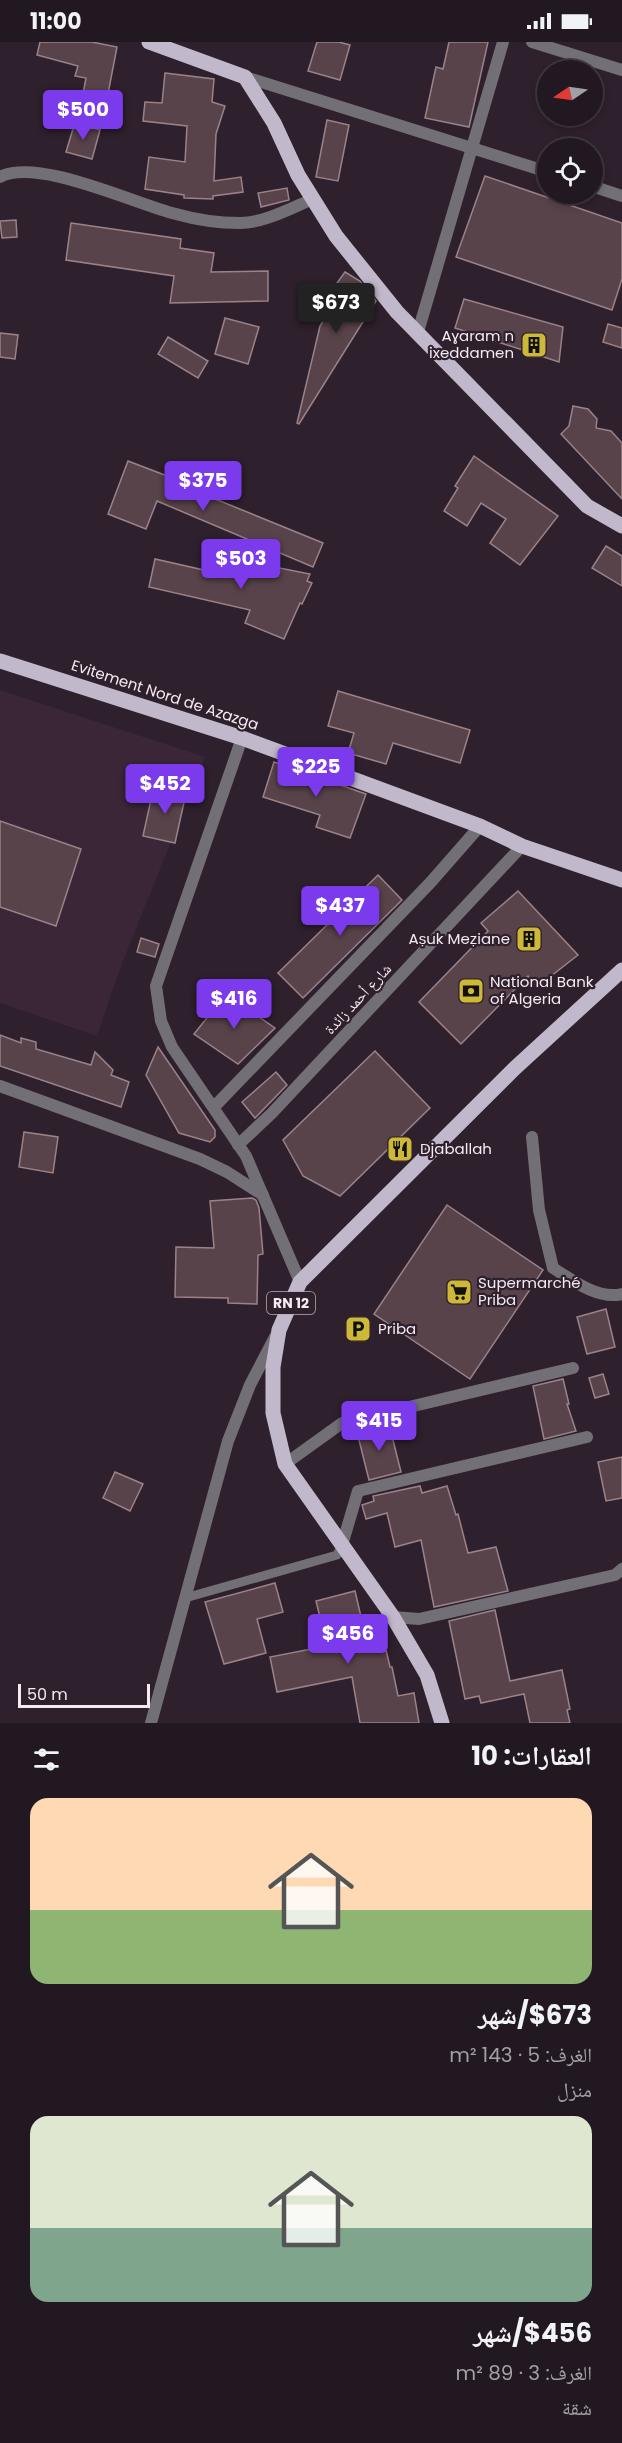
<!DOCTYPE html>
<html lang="ar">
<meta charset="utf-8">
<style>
body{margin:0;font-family:Poppins,"Noto Naskh Arabic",sans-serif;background:#2e252e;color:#f1f3f6;direction:rtl;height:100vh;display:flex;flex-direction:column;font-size:22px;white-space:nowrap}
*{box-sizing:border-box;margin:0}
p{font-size:20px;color:#a2a0a5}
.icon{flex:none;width:33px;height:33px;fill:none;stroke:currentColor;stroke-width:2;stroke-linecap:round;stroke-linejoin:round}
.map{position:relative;height:1681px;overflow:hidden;direction:ltr}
.sheet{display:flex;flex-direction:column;background:#221821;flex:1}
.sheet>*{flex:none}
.needle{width:39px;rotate:257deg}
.fabs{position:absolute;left:537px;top:18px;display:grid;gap:12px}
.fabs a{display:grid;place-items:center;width:66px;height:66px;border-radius:50%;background:#221821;box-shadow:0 3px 9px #0003,0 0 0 2px #3f373f;font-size:30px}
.scale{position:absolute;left:18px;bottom:15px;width:132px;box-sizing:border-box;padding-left:6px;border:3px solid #f5eaf3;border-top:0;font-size:16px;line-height:21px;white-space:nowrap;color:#f5eaf3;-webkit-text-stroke:4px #2e202c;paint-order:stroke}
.price{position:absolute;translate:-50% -51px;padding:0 14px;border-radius:6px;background:#7c3aed;color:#fff;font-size:20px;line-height:39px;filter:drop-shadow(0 2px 3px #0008)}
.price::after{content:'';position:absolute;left:50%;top:36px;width:18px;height:14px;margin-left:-9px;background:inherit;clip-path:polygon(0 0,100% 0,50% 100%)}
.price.active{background:#222;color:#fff}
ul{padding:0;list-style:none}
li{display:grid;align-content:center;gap:12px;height:318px;padding:0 30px}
li span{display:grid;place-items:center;height:186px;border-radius:18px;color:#555}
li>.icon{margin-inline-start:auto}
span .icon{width:108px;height:108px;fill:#fffc;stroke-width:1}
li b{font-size:26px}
h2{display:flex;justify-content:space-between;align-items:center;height:72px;padding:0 30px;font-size:26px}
.status{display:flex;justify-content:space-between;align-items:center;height:42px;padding:0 30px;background:#221821;direction:ltr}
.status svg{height:16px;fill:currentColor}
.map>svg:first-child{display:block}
.built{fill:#3a2637}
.building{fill:#59434a;stroke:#9a8289;stroke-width:1.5}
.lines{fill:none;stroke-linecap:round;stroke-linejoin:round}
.service{stroke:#736f77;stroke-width:9}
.minor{stroke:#736f77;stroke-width:12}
.tertiary{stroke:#736f77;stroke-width:12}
.primary{stroke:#c1b9cb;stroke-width:15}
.labels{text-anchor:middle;stroke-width:4.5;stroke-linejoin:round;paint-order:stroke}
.shield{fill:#2e202c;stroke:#b9adb7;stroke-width:1.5}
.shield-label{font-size:14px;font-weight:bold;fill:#f5eaf3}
.poi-label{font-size:15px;fill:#f5eaf3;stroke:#2e202c;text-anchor:start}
.street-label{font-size:15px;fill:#f5eaf3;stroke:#2e202c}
</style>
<div class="status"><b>11:00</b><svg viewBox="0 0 49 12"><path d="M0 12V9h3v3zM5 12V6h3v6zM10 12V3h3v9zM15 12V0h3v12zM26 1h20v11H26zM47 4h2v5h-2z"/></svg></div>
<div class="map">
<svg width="622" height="1681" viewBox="0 0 622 1681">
<rect width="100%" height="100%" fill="#2e202c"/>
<!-- built -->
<polygon class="built" points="0,648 205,715 119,929 97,994 0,961"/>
<!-- building -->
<g class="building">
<polygon points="40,0 92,0 117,5 107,57 83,52 86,36 75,34 78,24 37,13"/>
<polygon points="317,0 339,0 350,3 340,38 308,29"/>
<polygon points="449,0 488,0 469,85 425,76 436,25 443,27"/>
<polygon points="165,31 214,37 212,60 225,64 216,92 214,139 241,135 243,150 213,154 213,157 184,156 184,153 145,147 149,115 185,120 187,84 143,79 145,60 162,61"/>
<polygon points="327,78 349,83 338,139 316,135"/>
<polygon points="75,80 100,88 92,117 66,110"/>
<polygon points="485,134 622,181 622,237 612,268 456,215"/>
<polygon points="287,146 289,158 261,165 258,151"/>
<polygon points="16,178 17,195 2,196 0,179"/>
<polygon points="71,181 181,197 180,206 214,211 211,230 268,229 268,259 170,261 174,234 66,218"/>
<polygon points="345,230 360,239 376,259 299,382 297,381 320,284 331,267 337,241"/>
<polygon points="464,257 563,285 559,320 455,286"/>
<polygon points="225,276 259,285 248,322 215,312"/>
<polygon points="608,282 622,286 622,306 603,300"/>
<polygon points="0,291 18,293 15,317 0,315"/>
<polygon points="168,295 208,319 198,336 158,312"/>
<polygon points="573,364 588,367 597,377 596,386 611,389 622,401 622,457 561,392 569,384"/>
<polygon points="474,414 558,474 520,523 490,501 506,477 481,461 467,484 444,469 458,446 455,444"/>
<polygon points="128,419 196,445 203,452 323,501 313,525 157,459 146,487 108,472"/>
<polygon points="606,504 622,514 622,544 592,526"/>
<polygon points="229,516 310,532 307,539 312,541 302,562 300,561 284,597 245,581 250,568 149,545 155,517 226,533"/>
<polygon points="338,649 470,688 460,721 393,701 386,722 348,711 354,691 328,684"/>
<polygon points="274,720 366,752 350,796 316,785 320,773 263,755"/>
<polygon points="154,744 186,751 175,801 143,794"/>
<polygon points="0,779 81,807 56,884 0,865"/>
<polygon points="378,833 402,858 303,956 278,931"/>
<polygon points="518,849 578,913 537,945 528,934 461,1002 419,960 488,889 481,881"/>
<polygon points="141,896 159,902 155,915 137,910"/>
<polygon points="226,952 275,986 238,1022 194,992"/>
<polygon points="0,993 21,1001 21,996 36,1000 36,1007 91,1023 95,1010 113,1028 111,1033 129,1040 121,1065 0,1024"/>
<polygon points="158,1005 215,1088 215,1095 210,1100 179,1091 146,1033"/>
<polygon points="375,1009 430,1066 340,1154 303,1134 283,1098"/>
<polygon points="276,1030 287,1043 255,1076 242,1060"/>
<polygon points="24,1090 58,1095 53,1131 19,1125"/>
<polygon points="252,1156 256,1158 259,1166 263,1212 258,1213 257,1262 228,1261 228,1256 175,1255 176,1205 214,1206 210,1159"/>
<polygon points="447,1163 543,1228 470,1337 374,1272"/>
<polygon points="606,1267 615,1305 587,1312 577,1275"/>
<polygon points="603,1332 609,1352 595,1356 589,1336"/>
<polygon points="563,1337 569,1362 567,1362 576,1389 544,1397 533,1344"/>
<polygon points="389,1382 401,1430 369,1438 357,1390"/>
<polygon points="622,1415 622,1456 606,1459 598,1420"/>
<polygon points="115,1430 143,1442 130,1469 103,1456"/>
<polygon points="420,1444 422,1451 447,1444 456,1473 458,1472 468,1511 496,1505 508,1549 434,1565 421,1498 395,1505 387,1471 366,1477 362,1463 374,1459 373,1454"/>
<polygon points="275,1541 283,1570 257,1577 266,1611 224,1622 205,1560"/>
<polygon points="355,1549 365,1592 369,1591 371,1598 383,1595 390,1625 392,1625 398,1654 414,1651 419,1681 360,1681 352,1635 277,1650 270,1615 327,1604 316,1559"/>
<polygon points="495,1568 510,1639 562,1628 570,1667 567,1668 570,1681 530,1681 524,1652 481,1661 479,1654 465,1657 449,1579"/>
</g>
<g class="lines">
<!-- service -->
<polyline class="service" points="185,1556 337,1513 342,1503"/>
<!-- minor -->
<g class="minor">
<polyline points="532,0 622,28"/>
<polyline points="245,35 548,130"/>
<path d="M0,135C38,115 135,162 176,172C197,178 219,181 240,181C264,181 291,166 313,157"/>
<polyline points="592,144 622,154"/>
<polyline points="418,290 503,0"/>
<polyline points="242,696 156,944 161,979 172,1005 246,1114 300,1240"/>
<polyline points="0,1044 200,1117 227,1130 263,1153"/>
<polyline points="214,1065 430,841 480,784"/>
<path d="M532,1095L539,1168L553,1226C572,1238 598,1258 622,1252"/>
<polyline points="238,1103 272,1071 522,804"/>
<polyline points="285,1422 342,1381 573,1326"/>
<polyline points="342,1503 358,1449 587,1395"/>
<polyline points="393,1575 419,1577 615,1533 622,1527"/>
</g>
<!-- tertiary -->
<polyline class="tertiary" points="151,1681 228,1399 250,1343 275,1295"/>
<!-- primary -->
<g class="primary">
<polyline points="149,0 245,35 274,81 298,133 336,194 397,270 587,464 622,484"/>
<polyline points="0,619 242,696 480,784 522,804 622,838"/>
<polyline points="442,1681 427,1633 393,1575 285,1422 273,1371 273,1325 279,1288 300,1240 515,1026 622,928"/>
</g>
</g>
<!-- icons -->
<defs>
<g id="building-square" transform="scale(1.35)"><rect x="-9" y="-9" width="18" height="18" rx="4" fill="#ceb837" stroke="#2e202c"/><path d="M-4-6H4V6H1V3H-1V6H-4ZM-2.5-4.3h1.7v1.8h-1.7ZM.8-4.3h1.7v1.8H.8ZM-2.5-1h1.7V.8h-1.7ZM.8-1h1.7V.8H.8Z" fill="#111"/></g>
<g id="bank-square" transform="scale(1.35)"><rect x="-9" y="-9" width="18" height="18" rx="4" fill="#ceb837" stroke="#2e202c"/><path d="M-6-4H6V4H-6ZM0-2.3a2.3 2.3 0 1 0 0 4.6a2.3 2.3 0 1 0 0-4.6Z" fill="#111"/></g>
<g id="restaurant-square" transform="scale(1.35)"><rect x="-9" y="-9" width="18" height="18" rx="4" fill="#ceb837" stroke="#2e202c"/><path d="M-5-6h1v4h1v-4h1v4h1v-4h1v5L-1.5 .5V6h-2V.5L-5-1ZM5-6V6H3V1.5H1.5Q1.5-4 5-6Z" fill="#111"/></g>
<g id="supermarket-square" transform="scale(1.35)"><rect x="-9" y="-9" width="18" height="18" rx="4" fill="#ceb837" stroke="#2e202c"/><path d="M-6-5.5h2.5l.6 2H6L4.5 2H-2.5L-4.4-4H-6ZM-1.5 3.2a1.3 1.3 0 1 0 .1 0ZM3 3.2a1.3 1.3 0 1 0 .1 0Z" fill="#111"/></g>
<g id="parking-square" transform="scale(1.35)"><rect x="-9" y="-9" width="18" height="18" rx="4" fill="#ceb837" stroke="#2e202c"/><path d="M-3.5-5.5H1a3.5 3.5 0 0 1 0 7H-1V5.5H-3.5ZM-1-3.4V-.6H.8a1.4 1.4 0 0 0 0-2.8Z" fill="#111"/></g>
</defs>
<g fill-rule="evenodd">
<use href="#building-square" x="534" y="303"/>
<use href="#building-square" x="529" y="897"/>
<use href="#bank-square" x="471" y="949"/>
<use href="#restaurant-square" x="400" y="1107"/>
<use href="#supermarket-square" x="459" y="1250"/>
<use href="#parking-square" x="358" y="1287"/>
</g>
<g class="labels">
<!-- shield labels -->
<rect class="shield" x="267" y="1250" width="48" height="22" rx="4.5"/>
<g class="shield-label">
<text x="291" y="1266">RN 12</text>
</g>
<!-- poi labels -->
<g class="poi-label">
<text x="514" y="299" text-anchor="end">Aɣaram n<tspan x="514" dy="17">ixeddamen</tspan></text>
<text x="510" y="902" text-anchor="end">Aṣuk Meẓiane</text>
<text x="490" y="945">National Bank<tspan x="490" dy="17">of Algeria</tspan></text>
<text x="420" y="1112">Djaballah</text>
<text x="478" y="1246">Supermarché<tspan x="478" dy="17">Priba</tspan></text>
<text x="378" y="1292">Priba</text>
</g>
<!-- street labels -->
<g class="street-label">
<text transform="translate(165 653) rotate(18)" y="5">Evitement Nord de Azazga</text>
<text transform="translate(358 957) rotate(-47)" y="5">شارع أحمد زائدة</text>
</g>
</g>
</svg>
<div class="fabs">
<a><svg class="needle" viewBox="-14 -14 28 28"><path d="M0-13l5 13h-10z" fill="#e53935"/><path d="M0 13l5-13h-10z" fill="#a2a0a5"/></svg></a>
<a><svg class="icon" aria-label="locate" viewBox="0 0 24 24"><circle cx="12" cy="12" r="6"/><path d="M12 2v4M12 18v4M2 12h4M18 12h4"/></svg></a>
</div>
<div class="scale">50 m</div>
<b class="price" style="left:83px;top:99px">$500</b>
<b class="price active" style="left:336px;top:292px">$673</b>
<b class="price" style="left:203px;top:470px">$375</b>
<b class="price" style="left:241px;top:548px">$503</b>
<b class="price" style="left:316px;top:756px">$225</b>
<b class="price" style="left:165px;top:773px">$452</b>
<b class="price" style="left:340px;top:895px">$437</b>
<b class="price" style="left:234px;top:988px">$416</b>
<b class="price" style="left:379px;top:1410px">$415</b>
<b class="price" style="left:348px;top:1623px">$456</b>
</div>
<section class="sheet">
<h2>العقارات: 10<svg class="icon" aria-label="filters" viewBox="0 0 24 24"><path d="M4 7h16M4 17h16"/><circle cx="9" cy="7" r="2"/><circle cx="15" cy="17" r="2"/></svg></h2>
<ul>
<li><span style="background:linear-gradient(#ffd9b3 60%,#8fb573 0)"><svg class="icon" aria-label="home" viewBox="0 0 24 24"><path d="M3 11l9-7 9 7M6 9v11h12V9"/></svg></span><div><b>$673/شهر</b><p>الغرف: 5 · 143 m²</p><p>منزل</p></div></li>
<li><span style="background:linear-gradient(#dfe7d0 60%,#7fa58c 0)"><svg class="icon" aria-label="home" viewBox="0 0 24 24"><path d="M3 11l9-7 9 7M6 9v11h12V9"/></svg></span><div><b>$456/شهر</b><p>الغرف: 3 · 89 m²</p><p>شقة</p></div></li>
</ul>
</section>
